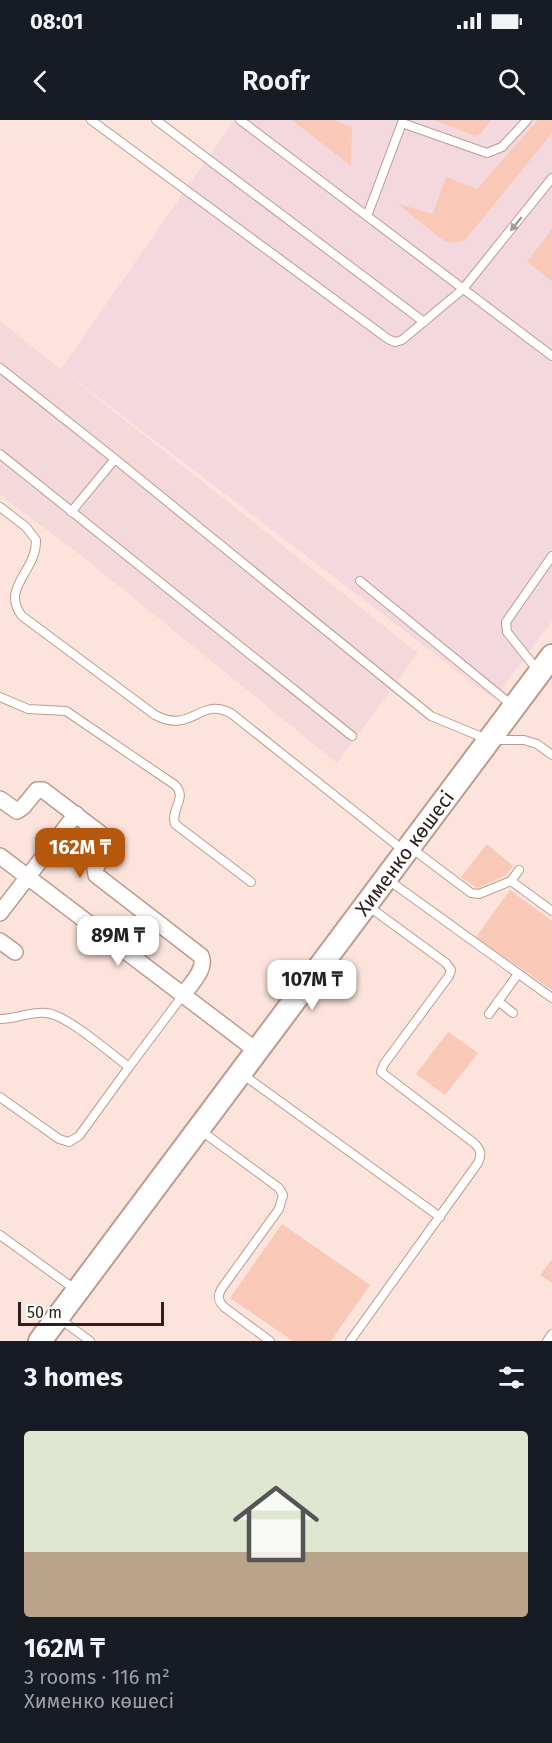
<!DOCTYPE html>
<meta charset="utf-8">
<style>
body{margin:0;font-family:"Fira Sans",sans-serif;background:#242831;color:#f1f3f6;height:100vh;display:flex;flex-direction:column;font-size:22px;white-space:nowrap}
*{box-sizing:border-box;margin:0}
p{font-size:20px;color:#9ea1a6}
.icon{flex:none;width:33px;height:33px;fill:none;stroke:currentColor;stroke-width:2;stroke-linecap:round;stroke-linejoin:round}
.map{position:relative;height:1221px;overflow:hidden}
.side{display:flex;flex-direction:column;background:#171b24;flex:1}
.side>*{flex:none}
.scale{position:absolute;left:18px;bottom:15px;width:146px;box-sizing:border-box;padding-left:6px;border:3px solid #2e201b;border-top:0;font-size:16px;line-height:21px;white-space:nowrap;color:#2e201b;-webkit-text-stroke:4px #fff;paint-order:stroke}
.price{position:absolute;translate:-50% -51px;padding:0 14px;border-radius:12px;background:#fff;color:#222;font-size:20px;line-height:39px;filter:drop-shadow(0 2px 3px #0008)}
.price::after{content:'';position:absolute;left:50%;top:36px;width:18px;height:14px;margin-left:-9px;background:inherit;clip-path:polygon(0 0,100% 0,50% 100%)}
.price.selected{background:#b6570e;color:#fff}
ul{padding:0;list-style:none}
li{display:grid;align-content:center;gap:12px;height:318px;padding:0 24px}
li span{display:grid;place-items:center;height:186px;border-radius:6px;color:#555}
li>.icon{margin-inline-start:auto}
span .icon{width:108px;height:108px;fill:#fffc;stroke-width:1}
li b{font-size:26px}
h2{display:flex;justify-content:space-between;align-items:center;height:72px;padding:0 24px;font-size:26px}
.status{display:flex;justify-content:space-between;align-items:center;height:42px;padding:0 30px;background:#171b24;direction:ltr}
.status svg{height:16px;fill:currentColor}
header{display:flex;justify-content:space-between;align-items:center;height:78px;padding:0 24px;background:#171b24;font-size:27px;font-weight:600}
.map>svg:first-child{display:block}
.commercial{fill:#f3d8dd}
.industrial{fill:#f3d9da}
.green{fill:#f9c8b6}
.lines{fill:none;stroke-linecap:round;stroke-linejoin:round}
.lane-casing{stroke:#bf9b8d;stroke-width:10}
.street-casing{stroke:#bf9b8d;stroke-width:18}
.secondary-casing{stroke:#bf9b8d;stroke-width:26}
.lane{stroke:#fff;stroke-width:8}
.street{stroke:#fff;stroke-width:15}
.secondary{stroke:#fff;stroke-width:22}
.oneway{fill:#a19b98}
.labels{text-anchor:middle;stroke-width:6;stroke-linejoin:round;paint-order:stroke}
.street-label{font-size:20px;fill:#2e201b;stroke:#fff}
</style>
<div class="status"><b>08:01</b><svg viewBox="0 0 49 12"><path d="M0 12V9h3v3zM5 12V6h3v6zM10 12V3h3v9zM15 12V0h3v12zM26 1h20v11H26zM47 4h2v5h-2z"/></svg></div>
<header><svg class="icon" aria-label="back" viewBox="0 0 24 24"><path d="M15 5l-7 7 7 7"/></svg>Roofr<svg class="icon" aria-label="search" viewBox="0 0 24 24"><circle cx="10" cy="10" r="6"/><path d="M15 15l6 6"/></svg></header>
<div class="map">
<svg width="552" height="1221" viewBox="0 0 552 1221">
<rect width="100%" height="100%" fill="#fce4dc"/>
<!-- commercial -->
<polygon class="commercial" points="234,0 552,0 552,501 494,579 61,249"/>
<!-- industrial -->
<polygon class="industrial" points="0,201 418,533 337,643 78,433 0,375"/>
<!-- green -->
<g class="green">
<polygon points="292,0 335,0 352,8 351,46"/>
<polygon points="435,0 491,0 480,14 475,16"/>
<polygon points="538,0 552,0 552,13 465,120 453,123 443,120 398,84 433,94 446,57 477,69"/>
<polygon points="552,109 552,161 527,142"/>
<polygon points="487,724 513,746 505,756 477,768 461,757"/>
<polygon points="510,770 552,801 552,870 476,817"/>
<polygon points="448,912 478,933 445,975 416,954"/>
<polygon points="282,1104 370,1165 331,1221 293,1221 230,1178"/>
<polygon points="552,1139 552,1163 540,1155"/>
</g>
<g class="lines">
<!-- lane casing -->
<g class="lane-casing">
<g id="lane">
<polyline points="91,0 388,219 395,222 402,220 463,169 552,58"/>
<polyline points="156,0 424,202"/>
<polyline points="240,0 552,236"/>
<polyline points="403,0 402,3 487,33 502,27 527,0"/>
<polyline points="367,96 402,3"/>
<polyline points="0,248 115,339 431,596 489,620 524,620 537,624 552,635"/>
<polyline points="0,334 352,616"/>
<path d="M0,387L26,407L36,420C37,451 0,468 22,496L155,595C193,615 200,575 232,594L403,730"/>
<polyline points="71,392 115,339"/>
<polyline points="360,461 513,586"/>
<polyline points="539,552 507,512 506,502 552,436"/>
<path d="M0,577L28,589L66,591L175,665C188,678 170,689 175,704L251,762"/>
<polyline points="410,727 471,773 479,774 511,761 552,791"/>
<polyline points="387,759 552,878"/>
<polyline points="511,761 519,750"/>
<polyline points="498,881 513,893"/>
<polyline points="489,894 518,854"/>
<path d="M0,899C16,899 31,891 47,893C67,895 111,934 129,947L183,875"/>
<polyline points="242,954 440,1097"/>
<polyline points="0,977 59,1019 69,1022 79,1016 129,947"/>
<path d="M200,1010L279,1068L283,1075L279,1089L222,1168C217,1176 218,1181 224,1187L270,1221"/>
<polyline points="0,1115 76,1170"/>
<polyline points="60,1199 90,1221"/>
<path d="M350,1221L478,1043C482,1034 481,1030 474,1023L381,952L384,944L449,856L451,850L446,843L368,786"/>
<polyline points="547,1221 552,1214"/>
</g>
</g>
<!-- street casing -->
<g class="street-casing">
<g id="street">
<path d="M0,679L17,691L23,687L37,670H43L109,720L110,726L95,749L96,755L201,836C207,849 190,865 183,875"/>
<polyline points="0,736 257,931"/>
<polyline points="0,793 76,694"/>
<polyline points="0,821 15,832"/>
</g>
</g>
<!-- secondary casing -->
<g class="secondary-casing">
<g id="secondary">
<path id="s1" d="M40,1221L552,536"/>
</g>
</g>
<!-- lane -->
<use href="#lane" class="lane"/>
<!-- street -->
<use href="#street" class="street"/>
<!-- secondary -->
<use href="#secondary" class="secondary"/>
</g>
<!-- one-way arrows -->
<defs><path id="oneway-solid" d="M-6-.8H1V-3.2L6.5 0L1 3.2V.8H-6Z" transform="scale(1.5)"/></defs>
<use class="oneway" href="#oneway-solid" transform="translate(516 104) rotate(129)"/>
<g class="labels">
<!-- street labels -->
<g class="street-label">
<text dy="7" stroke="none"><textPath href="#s1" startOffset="609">Хименко көшесі</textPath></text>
</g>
</g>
</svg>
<div class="scale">50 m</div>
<b class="price selected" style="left:80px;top:759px">162M ₸</b>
<b class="price" style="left:118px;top:847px">89M ₸</b>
<b class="price" style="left:312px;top:891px">107M ₸</b>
</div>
<section class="side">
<h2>3 homes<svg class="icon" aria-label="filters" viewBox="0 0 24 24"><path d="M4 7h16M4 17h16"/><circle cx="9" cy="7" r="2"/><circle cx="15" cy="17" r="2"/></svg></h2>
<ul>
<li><span style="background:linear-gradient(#dfe7d0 65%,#b9a48a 0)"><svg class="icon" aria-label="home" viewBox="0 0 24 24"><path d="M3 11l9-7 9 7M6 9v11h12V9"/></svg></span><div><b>162M ₸</b><p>3 rooms · 116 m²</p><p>Хименко көшесі</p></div></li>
</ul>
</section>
